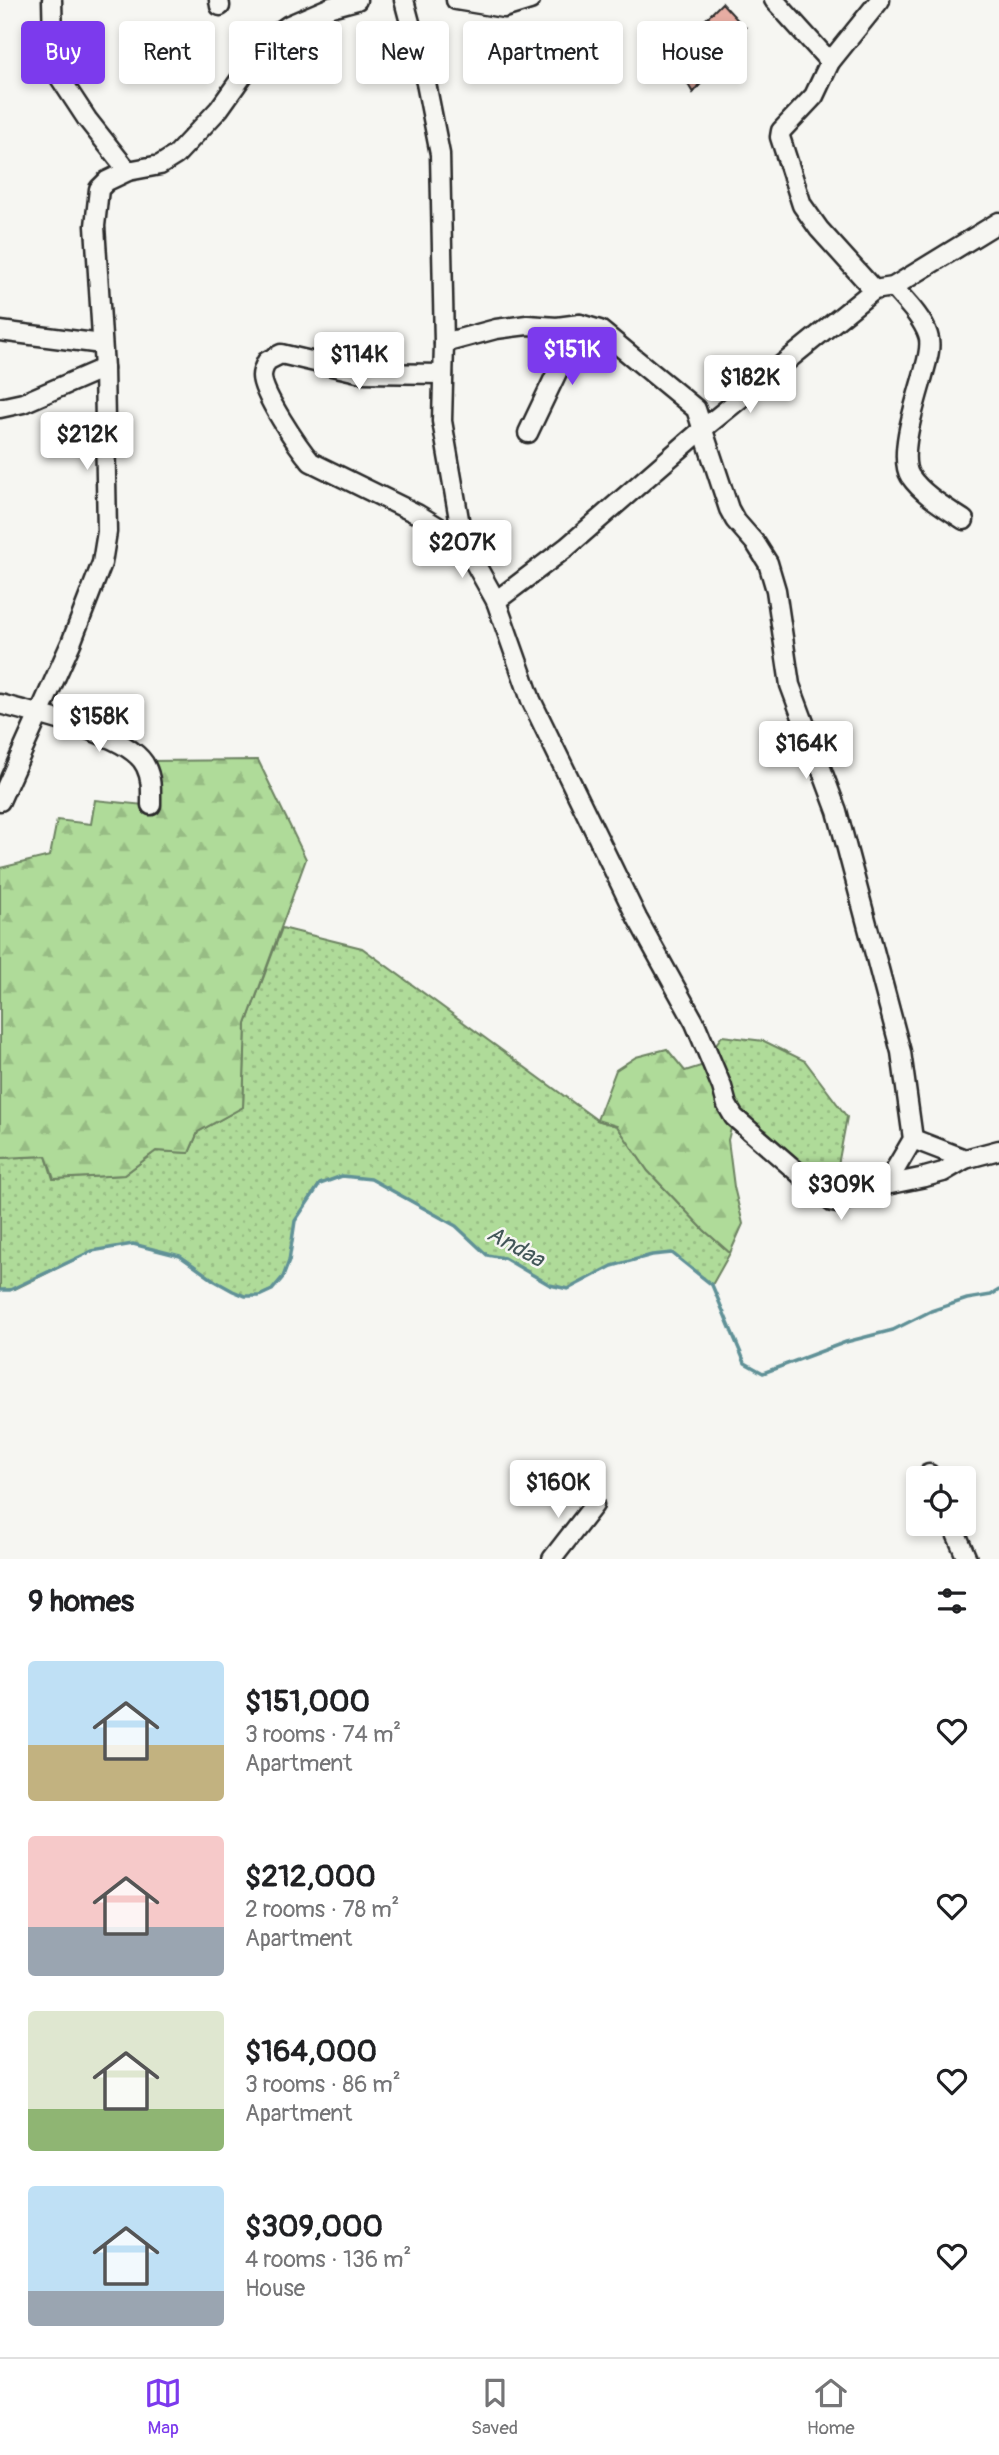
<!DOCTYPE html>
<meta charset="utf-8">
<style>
body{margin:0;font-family:Pangolin,sans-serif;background:#f6f6f6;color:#202124;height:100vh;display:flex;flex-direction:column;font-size:26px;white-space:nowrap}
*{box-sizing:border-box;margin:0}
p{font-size:23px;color:#757577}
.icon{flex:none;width:38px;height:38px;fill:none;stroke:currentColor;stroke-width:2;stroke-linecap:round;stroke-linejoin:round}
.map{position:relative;height:1559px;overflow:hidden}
.sheet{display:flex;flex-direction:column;background:#fff;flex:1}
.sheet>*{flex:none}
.hud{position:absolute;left:21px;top:21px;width:957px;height:63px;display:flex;gap:14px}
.fabs{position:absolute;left:906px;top:1466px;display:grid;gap:14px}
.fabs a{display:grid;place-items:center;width:70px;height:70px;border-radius:7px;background:#fff;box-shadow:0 4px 10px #0003;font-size:35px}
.price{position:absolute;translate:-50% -60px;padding:0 16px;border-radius:7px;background:#fff;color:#222;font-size:23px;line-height:46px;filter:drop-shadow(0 2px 4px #0008)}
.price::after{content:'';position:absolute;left:50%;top:42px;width:21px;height:16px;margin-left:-10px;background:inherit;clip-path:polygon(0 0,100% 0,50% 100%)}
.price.active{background:#7c3aed;color:#fff}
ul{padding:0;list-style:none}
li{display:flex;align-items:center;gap:21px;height:175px;padding:0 28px}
li span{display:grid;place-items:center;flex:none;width:196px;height:140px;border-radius:7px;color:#555}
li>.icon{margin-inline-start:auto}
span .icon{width:84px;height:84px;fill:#fffc;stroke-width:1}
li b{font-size:30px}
h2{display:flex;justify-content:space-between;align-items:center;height:84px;padding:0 28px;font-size:30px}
.pill{padding:0 24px;border-radius:7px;background:#fff;box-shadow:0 4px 10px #0003;font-size:24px;line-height:63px}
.pill.active{background:#7c3aed;color:#fff}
.tab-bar{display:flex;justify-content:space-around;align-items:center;height:98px;border-top:2px solid #e0e0e0;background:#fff;font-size:19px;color:#757577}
.tab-bar a{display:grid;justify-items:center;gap:4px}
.tab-bar .active{color:#7c3aed}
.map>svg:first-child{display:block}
.grass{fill:url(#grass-dots);stroke:#6d8362;stroke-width:2}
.forest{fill:url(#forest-firs);stroke:#6d8362;stroke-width:2}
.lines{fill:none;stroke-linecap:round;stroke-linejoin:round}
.stream{stroke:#619197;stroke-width:3.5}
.minor-casing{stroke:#2b2b2b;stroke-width:23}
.minor{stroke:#f6f6f2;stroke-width:18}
.wall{fill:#c7958c;stroke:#2b2b2b;stroke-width:2}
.shaded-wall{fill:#a27972;stroke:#2b2b2b;stroke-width:2}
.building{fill:#e7ada3;stroke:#2b2b2b;stroke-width:2}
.labels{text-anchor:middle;stroke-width:5;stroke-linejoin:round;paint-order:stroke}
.water-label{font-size:23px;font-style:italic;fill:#425658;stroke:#f6f6f2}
</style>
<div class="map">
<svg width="999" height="1559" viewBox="0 0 999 1559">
<defs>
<pattern id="grass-dots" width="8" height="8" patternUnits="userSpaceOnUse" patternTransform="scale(1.75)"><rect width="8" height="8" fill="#afdb99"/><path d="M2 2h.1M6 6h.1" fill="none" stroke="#97bc84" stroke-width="1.8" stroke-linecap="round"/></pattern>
<pattern id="forest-firs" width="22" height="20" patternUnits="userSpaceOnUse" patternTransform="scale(1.75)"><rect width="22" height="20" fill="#afdb99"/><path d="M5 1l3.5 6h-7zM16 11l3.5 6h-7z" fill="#97bc84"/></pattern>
</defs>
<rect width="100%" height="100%" fill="#f6f6f2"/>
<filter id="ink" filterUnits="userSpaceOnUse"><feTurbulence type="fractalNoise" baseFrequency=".0143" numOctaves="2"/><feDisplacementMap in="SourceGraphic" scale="14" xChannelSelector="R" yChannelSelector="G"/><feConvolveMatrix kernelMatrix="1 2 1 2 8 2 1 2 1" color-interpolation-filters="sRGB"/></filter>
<g filter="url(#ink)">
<!-- grass -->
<g class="grass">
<polygon points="282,928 362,948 597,1120 617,1126 648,1171 704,1230 730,1253 712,1285 672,1253 652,1255 612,1266 568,1289 550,1285 504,1258 487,1255 456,1226 371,1179 342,1176 319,1184 295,1221 289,1261 283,1277 272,1290 259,1296 245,1296 233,1291 215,1281 180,1256 133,1244 92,1251 15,1289 0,1290 0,1158 46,1156 53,1179 124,1175 156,1151 189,1153 198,1132 243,1107 246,1024"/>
<polygon points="722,1036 764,1041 805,1061 847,1117 833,1192 734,1117 708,1055"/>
</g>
<!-- forest -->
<g class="forest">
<polygon points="258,760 306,859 246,1024 243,1107 198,1132 189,1153 156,1151 124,1175 54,1179 46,1156 0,1158 0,868 50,856 57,820 91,824 95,800 144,805 149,761"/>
<polygon points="667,1049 685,1071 701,1066 708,1055 734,1117 728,1140 734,1187 743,1224 730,1253 704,1230 648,1171 617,1126 597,1120 616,1070 636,1057"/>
</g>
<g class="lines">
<!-- stream -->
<polyline class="stream" points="0,1290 10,1290 92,1251 133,1244 180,1256 215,1281 233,1291 245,1296 259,1296 272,1290 283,1277 289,1261 295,1221 320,1184 342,1176 371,1179 456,1226 487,1255 504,1258 550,1285 568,1289 612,1266 652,1255 672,1253 712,1285 745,1363 763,1373 846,1342 893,1330 931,1311 967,1299 991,1295 999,1290"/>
<!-- minor casing -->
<g class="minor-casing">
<g id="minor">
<polyline points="52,0 53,40 60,78 87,119 128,171"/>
<polyline points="219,0 220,6"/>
<polyline points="404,0 426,83 440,154 444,343 442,421 463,542 496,601 531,700 637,918 695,1023 722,1087 727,1105 734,1117 832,1202 837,1203 886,1185 925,1177 943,1172 965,1159 999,1150"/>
<polyline points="456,0 504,8 530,0"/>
<polyline points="774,0 830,62"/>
<path d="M893,287C905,301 922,317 928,335C932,346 927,361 924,372C918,395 897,455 910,476C923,495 946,508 964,520"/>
<polyline points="874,290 819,229 802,205 780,137 781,131 814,96 830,62 880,0"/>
<polyline points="0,331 102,344"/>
<polyline points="444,343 496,329 527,325 557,327 580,324 600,330 696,409 729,509 735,520 756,544 768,563 776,590 790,685 837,811 901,1052 913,1139 886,1185"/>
<path d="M443,374L362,373L281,354L267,361C265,365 262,371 262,376C262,394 299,448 311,462L417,514L463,542"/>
<polyline points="0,408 23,403 104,368"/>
<polyline points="528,433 580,324"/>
<polyline points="496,601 567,547 704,428 874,290 893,287 999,222"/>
<path d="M0,704C35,714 132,734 146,767C152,779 151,792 151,805"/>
<polyline points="0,801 71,643 102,563 107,532 104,368 95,226 99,189 107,181 128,171 160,165 176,155 219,109 269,39 289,25 331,7 357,0"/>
<polyline points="913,1139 965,1159"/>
<polyline points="929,1474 931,1479"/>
<polyline points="952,1524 967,1559"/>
<polyline points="552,1559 594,1505"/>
</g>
</g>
<!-- minor -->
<use href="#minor" class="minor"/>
</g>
<!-- wall -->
<polygon class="wall" points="745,28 732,46 693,93 673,58 685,40"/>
<!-- shaded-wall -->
<polygon class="shaded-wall" points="745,28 732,46 693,93 705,75"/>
<!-- building -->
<polygon class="building" points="722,3 745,28 705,75 685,40"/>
</g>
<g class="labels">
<!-- water labels -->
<g class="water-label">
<text transform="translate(516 1246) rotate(29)" y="8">Andaa</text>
</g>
</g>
</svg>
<div class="fabs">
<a><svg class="icon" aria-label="locate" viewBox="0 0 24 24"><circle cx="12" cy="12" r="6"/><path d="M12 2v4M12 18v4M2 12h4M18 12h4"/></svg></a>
</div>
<b class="price active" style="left:572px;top:387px">$151K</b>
<b class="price" style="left:359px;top:392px">$114K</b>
<b class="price" style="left:750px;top:415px">$182K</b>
<b class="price" style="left:87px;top:472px">$212K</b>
<b class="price" style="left:462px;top:580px">$207K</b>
<b class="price" style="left:99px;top:754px">$158K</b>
<b class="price" style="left:806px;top:781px">$164K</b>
<b class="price" style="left:841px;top:1222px">$309K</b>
<b class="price" style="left:558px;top:1520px">$160K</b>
<div class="hud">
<a class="pill active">Buy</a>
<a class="pill">Rent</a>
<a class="pill">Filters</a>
<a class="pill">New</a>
<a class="pill">Apartment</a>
<a class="pill">House</a>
</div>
</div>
<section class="sheet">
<h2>9 homes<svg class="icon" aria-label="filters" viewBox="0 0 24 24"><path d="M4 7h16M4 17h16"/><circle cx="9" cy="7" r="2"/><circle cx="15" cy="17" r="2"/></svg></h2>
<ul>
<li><span style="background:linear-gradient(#bfe0f5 60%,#c2b280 0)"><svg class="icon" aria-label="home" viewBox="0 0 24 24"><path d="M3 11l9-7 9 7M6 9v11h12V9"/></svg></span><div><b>$151,000</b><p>3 rooms · 74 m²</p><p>Apartment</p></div><svg class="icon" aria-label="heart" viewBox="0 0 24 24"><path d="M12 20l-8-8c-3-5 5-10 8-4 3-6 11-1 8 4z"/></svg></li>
<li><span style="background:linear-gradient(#f6c9c9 65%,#9aa5b1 0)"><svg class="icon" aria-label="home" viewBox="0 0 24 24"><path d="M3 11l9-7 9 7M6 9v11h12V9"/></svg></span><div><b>$212,000</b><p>2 rooms · 78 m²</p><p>Apartment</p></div><svg class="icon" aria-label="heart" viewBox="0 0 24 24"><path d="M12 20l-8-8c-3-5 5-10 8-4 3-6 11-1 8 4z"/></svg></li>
<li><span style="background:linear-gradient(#dfe7d0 70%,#8fb573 0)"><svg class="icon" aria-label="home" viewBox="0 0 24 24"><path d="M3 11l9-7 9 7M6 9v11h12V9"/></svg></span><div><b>$164,000</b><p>3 rooms · 86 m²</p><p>Apartment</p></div><svg class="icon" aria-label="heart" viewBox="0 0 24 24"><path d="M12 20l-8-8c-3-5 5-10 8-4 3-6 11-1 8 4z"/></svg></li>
<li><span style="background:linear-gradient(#bfe0f5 75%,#9aa5b1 0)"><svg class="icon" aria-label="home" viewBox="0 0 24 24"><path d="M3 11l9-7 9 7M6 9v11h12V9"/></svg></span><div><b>$309,000</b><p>4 rooms · 136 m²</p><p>House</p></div><svg class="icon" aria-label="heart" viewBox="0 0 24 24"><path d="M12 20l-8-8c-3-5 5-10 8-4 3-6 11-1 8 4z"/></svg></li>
</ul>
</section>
<nav class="tab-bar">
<a class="active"><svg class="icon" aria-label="map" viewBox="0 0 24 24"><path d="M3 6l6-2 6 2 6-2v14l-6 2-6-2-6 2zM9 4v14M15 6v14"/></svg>Map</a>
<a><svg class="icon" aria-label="saved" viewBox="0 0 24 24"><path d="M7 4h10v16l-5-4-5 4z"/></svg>Saved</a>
<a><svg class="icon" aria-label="home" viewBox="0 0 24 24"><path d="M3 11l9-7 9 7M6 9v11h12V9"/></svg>Home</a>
</nav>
